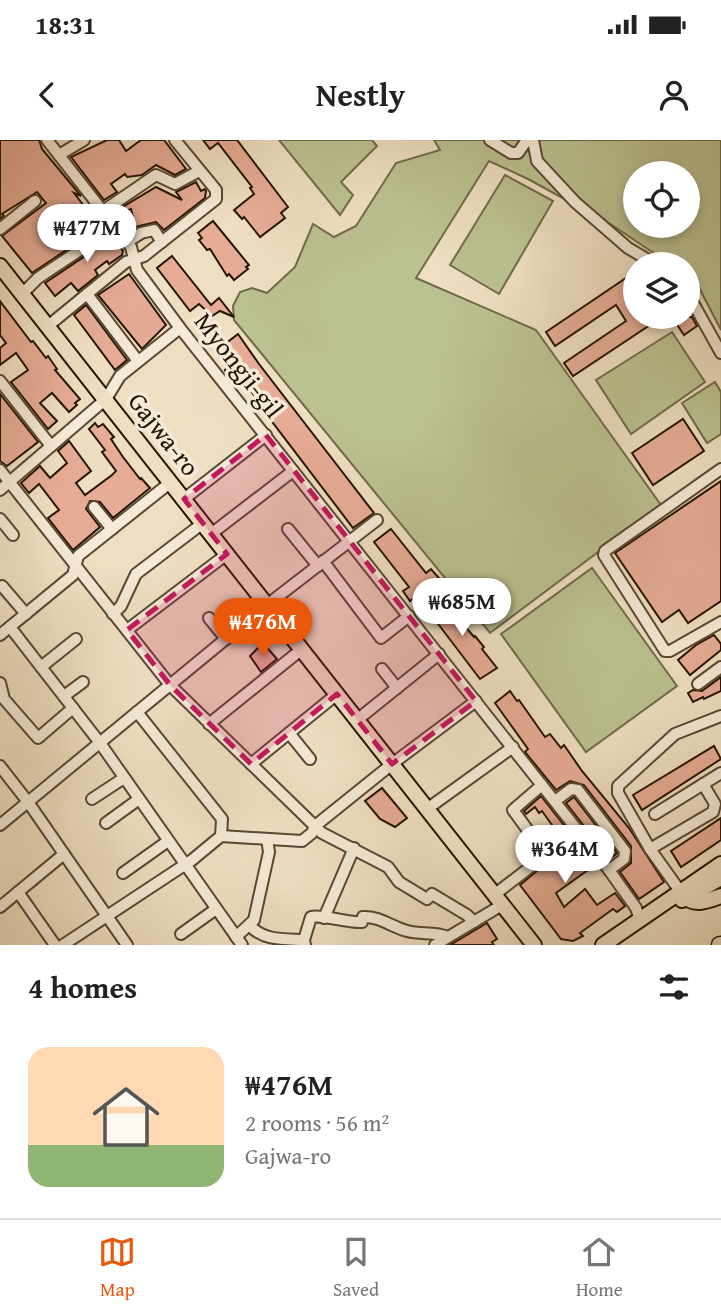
<!DOCTYPE html>
<meta charset="utf-8">
<style>
body{margin:0;font-family:"Gentium Book Plus",serif;background:#f2f2f2;color:#222;height:100vh;display:flex;flex-direction:column;font-size:26px;white-space:nowrap}
*{box-sizing:border-box;margin:0}
p{font-size:23px;color:#767676}
.icon{flex:none;width:38px;height:38px;fill:none;stroke:currentColor;stroke-width:2;stroke-linecap:round;stroke-linejoin:round}
.map{position:relative;height:805px;overflow:hidden}
.details{display:flex;flex-direction:column;background:#fff;flex:1}
.details>*{flex:none}
.tools{position:absolute;left:623px;top:21px;display:grid;gap:14px}
.tools a{display:grid;place-items:center;width:77px;height:77px;border-radius:50%;background:#fff;box-shadow:0 4px 10px #0003;font-size:35px}
.price{position:absolute;translate:-50% -60px;padding:0 16px;border-radius:24px;background:#fff;color:#222;font-size:23px;line-height:46px;filter:drop-shadow(0 2px 4px #0008)}
.price::after{content:'';position:absolute;left:50%;top:42px;width:21px;height:16px;margin-left:-10px;background:inherit;clip-path:polygon(0 0,100% 0,50% 100%)}
.price.active{background:#ea580c;color:#fff}
ul{padding:0;list-style:none}
li{display:flex;align-items:center;gap:21px;height:175px;padding:0 28px}
li span{display:grid;place-items:center;flex:none;width:196px;height:140px;border-radius:21px;color:#555}
li>.icon{margin-inline-start:auto}
span .icon{width:84px;height:84px;fill:#fffc;stroke-width:1}
li b{font-size:30px}
h2{display:flex;justify-content:space-between;align-items:center;height:84px;padding:0 28px;font-size:30px}
.status{display:flex;justify-content:space-between;align-items:center;height:49px;padding:0 35px;background:#fff;direction:ltr}
.status svg{height:19px;fill:currentColor}
header{display:flex;justify-content:space-between;align-items:center;height:91px;padding:0 28px;background:#fff;font-size:32px;font-weight:700}
.menu{display:flex;justify-content:space-around;align-items:center;height:98px;border-top:2px solid #e0e0e0;background:#fff;font-size:19px;color:#767676}
.menu a{display:grid;justify-items:center;gap:4px}
.menu .active{color:#ea580c}
.map>svg:first-child{display:block}
.green{fill:#bcc191;stroke:#706a4a;stroke-width:2;fill-rule:evenodd}
.building{fill:#e7ac96;stroke:#251402;stroke-width:2}
.lines{fill:none;stroke-linecap:round;stroke-linejoin:round}
.minor-casing{stroke:#584732;stroke-width:14}
.major-casing{stroke:#251402;stroke-width:18}
.highway-casing{stroke:#251402;stroke-width:19}
.minor{stroke:#f5ead7;stroke-width:10}
.major{stroke:#efdfc2;stroke-width:14}
.highway{stroke:#efdfc2;stroke-width:16}
.marked{fill:#c2185b;fill-opacity:0.2;stroke:#c2185b;stroke-width:5;stroke-dasharray:14 9;stroke-linejoin:round}
.labels{text-anchor:middle;stroke-width:7;stroke-linejoin:round;paint-order:stroke}
.street-label{font-size:26px;fill:#251402;stroke:#f5ead7}
</style>
<div class="status"><b>18:31</b><svg viewBox="0 0 49 12"><path d="M0 12V9h3v3zM5 12V6h3v6zM10 12V3h3v9zM15 12V0h3v12zM26 1h20v11H26zM47 4h2v5h-2z"/></svg></div>
<header><svg class="icon" aria-label="back" viewBox="0 0 24 24"><path d="M15 5l-7 7 7 7"/></svg>Nestly<svg class="icon" aria-label="person" viewBox="0 0 24 24"><circle cx="12" cy="8" r="4"/><path d="M4 21q1-7 8-7t8 7"/></svg></header>
<div class="map">
<svg width="721" height="805" viewBox="0 0 721 805">
<rect width="100%" height="100%" fill="#efdfc2"/>
<filter id="stains"><feTurbulence type="fractalNoise" baseFrequency=".00286" numOctaves="4"/><feColorMatrix values="0 0 0 0 .2 0 0 0 0 .09 0 0 0 0 .02 0 0 0 .5 -.17"/></filter>
<radialGradient id="worn" r=".72"><stop offset=".6" stop-color="#630" stop-opacity="0"/><stop offset="1" stop-color="#630" stop-opacity=".3"/></radialGradient>
<!-- green -->
<g class="green">
<polygon points="279,0 372,0 377,6 341,42 353,55 340,75"/>
<path d="M434,0H721V190L696,142L688,136V124H670L612,85L528,39L489,21L416,138L536,190L661,365L490,493L234,180L233,166L240,152L252,148L267,153L295,127L313,84L334,97L356,86L396,23L440,10ZM635,33H688V86H635Z"/>
<polygon points="505,35 553,61 499,154 450,125"/>
<polygon points="672,192 705,242 631,294 596,240"/>
<polygon points="715,242 721,252 721,294 707,303 682,263"/>
<polygon points="592,428 677,546 586,612 501,494"/>
</g>
<!-- building -->
<g class="building">
<polygon points="0,0 39,0 42,9 81,56 74,53 91,75 81,91 73,96 77,103 32,133 2,96 46,63 37,52 2,74 4,76 0,79"/>
<polygon points="107,0 119,0 126,11 141,0 164,0 186,29 175,35 156,25 142,35 127,37 125,34 111,44 117,52 104,60 71,17"/>
<polygon points="203,0 237,0 288,67 281,73 285,78 260,97 244,77 242,79 234,70 254,54 250,48 252,47 218,3 210,9"/>
<polygon points="196,42 201,51 205,49 206,51 205,58 164,90 156,82 135,87 131,69 123,72 121,68 156,47 182,60 176,52"/>
<polygon points="213,81 249,125 246,127 248,129 234,140 229,134 227,136 210,109 207,110 199,100 202,98 198,93"/>
<polygon points="103,85 123,111 122,115 109,124 107,121 95,130 98,135 78,151 71,143 55,156 45,143 88,114"/>
<polygon points="172,116 211,165 219,158 234,177 220,171 212,176 199,164 190,171 157,128"/>
<polygon points="635,132 635,152 627,158 635,170 635,177 662,177 573,236 564,223 626,181 616,165 555,206 546,192"/>
<polygon points="129,134 166,185 142,209 98,155"/>
<polygon points="0,161 31,202 33,201 46,218 48,216 57,229 55,230 80,259 75,263 77,265 69,272 52,253 40,263 57,281 48,289 11,242 28,230 16,213 0,225 0,208 6,203 0,195"/>
<polygon points="86,165 127,220 115,230 74,175"/>
<polygon points="672,177 692,177 697,186 684,195"/>
<polygon points="238,194 259,224 374,373 353,388 267,275 269,273 240,238 233,243 226,233 225,230 228,227 215,212"/>
<polygon points="0,254 38,302 7,326 0,321"/>
<polygon points="683,279 704,311 653,345 632,313"/>
<polygon points="95,283 98,287 103,284 114,297 111,299 123,317 140,339 141,338 150,348 113,378 100,362 90,361 86,369 100,387 73,410 48,378 59,370 39,344 29,353 21,343 40,326 50,338 67,323 58,311 69,301 91,331 76,343 85,355 112,335 116,331 102,312 105,310 89,289"/>
<polygon points="721,341 721,461 688,483 679,470 662,482 615,413"/>
<polygon points="391,389 426,433 431,429 439,438 410,461 403,451 409,447 374,402"/>
<polygon points="450,459 457,468 453,472 474,497 475,496 484,507 482,509 497,528 480,539 426,468 435,461 440,467"/>
<polygon points="714,495 721,504 721,510 690,535 678,520 696,505"/>
<polygon points="263,503 277,519 261,532 250,516"/>
<polygon points="721,537 721,551 704,559 703,557 693,562 688,553 693,550 702,551"/>
<polygon points="510,551 517,561 519,560 545,597 550,594 561,608 564,605 582,631 629,688 664,742 639,759 620,732 631,723 631,706 584,645 570,641 556,650 525,612 528,609 495,563"/>
<polygon points="714,606 721,619 642,670 633,655"/>
<polygon points="382,648 407,678 395,687 380,679 365,661"/>
<polygon points="541,656 592,721 590,724 592,727 556,753 564,767 585,749 597,765 615,753 625,766 617,772 613,769 580,793 583,796 573,801 561,799 520,745 567,706 542,671 539,673 535,667 526,674 524,671"/>
<polygon points="574,657 617,713 610,719 566,663"/>
<polygon points="721,678 721,700 681,727 671,711"/>
<polygon points="487,783 497,799 492,802 494,805 450,805"/>
</g>
<g class="lines">
<!-- minor casing -->
<g class="minor-casing">
<g id="minor">
<polyline points="47,0 131,107 137,130 180,188 609,730 636,768 640,780"/>
<polyline points="490,0 511,13 518,13 527,0"/>
<polyline points="533,0 537,21 575,62 628,108 655,124"/>
<polyline points="59,15 84,0"/>
<polyline points="0,89 35,61"/>
<polyline points="127,102 141,93 154,90 162,102"/>
<polyline points="22,154 38,138 83,108 89,92 103,71 156,35 175,44 199,31"/>
<polyline points="87,154 138,221"/>
<polyline points="688,154 721,213"/>
<polyline points="48,186 126,122 144,116 216,59 216,50 175,0"/>
<polyline points="0,241 51,306"/>
<polyline points="721,329 605,411 604,415 665,511 670,511 721,482"/>
<polyline points="0,330 170,545 322,693 388,727 399,742 427,759 432,754 467,775 474,782"/>
<polyline points="0,350 106,259 120,236 180,188"/>
<polyline points="184,359 266,295"/>
<polyline points="94,367 112,389"/>
<polyline points="0,379 13,395"/>
<polyline points="288,389 318,426"/>
<polyline points="211,394 293,331"/>
<polyline points="323,421 381,498 409,476"/>
<polyline points="2,446 26,474"/>
<polyline points="113,474 121,466 136,434 203,383"/>
<polyline points="209,478 226,499"/>
<polyline points="10,487 100,603 242,805"/>
<polyline points="127,490 227,414"/>
<polyline points="0,495 73,435 78,416 171,342"/>
<polyline points="41,527 76,499"/>
<polyline points="382,529 397,548"/>
<polyline points="0,543 4,559 38,598 73,568"/>
<polyline points="698,544 721,527"/>
<polyline points="64,556 83,542"/>
<polyline points="137,572 222,679 221,696"/>
<polyline points="357,580 439,514"/>
<polyline points="209,584 302,509"/>
<polyline points="289,593 310,619"/>
<polyline points="251,624 337,554"/>
<polyline points="0,626 28,662 127,805"/>
<polyline points="92,659 124,638"/>
<polyline points="555,661 571,649 578,650 625,711 624,719 609,730"/>
<polyline points="427,669 513,607"/>
<polyline points="655,674 721,633"/>
<polyline points="106,683 139,659"/>
<polyline points="0,685 267,465 377,380"/>
<polyline points="650,709 713,672 715,664 703,644"/>
<polyline points="123,733 168,701"/>
<polyline points="680,751 650,709 618,653 618,646 675,594 721,576"/>
<polyline points="18,752 55,805"/>
<polyline points="494,755 546,715 513,670 542,645"/>
<polyline points="0,767 64,714"/>
<polyline points="324,778 354,708"/>
<path d="M250,786C265,801 283,799 304,800"/>
<polyline points="181,794 216,769"/>
<polyline points="236,797 254,780 269,712 267,699"/>
<polyline points="63,805 192,720 221,696 302,701 312,693 315,686 392,624 476,561"/>
<path d="M305,805L304,800L311,777C323,774 346,783 362,782L363,777C379,776 392,787 407,791C421,795 434,791 448,797"/>
<polyline points="435,805 502,765"/>
</g>
</g>
<!-- major casing -->
<g class="major-casing">
<g id="major">
<polyline points="0,126 534,805"/>
<path d="M683,755C694,767 707,761 721,756"/>
<polyline points="682,760 721,738"/>
<polyline points="603,805 721,724"/>
</g>
</g>
<!-- highway casing -->
<g class="highway-casing">
<polyline id="highway" points="720,805 721,805"/>
</g>
<!-- minor -->
<use href="#minor" class="minor"/>
<!-- major -->
<use href="#major" class="major"/>
<!-- highway -->
<use href="#highway" class="highway"/>
</g>
<!-- marked area -->
<path class="marked" d="M266,295L476,561L392,624L337,554L251,624L170,545L127,490L227,414L184,359Z"/>
<g class="labels">
<!-- street labels -->
<g class="street-label">
<text transform="translate(239 225) rotate(52)" y="9">Myongji-gil</text>
<text transform="translate(164 294) rotate(52)" y="9">Gajwa-ro</text>
</g>
</g>
<rect width="100%" height="100%" filter="url(#stains)"/>
<rect width="100%" height="100%" fill="url(#worn)"/>
</svg>
<div class="tools">
<a><svg class="icon" aria-label="locate" viewBox="0 0 24 24"><circle cx="12" cy="12" r="6"/><path d="M12 2v4M12 18v4M2 12h4M18 12h4"/></svg></a>
<a><svg class="icon" aria-label="layers" viewBox="0 0 24 24"><path d="M12 4l9 5-9 5-9-5zM3 14l9 5 9-5"/></svg></a>
</div>
<b class="price" style="left:87px;top:124px">₩477M</b>
<b class="price" style="left:462px;top:498px">₩685M</b>
<b class="price active" style="left:263px;top:518px">₩476M</b>
<b class="price" style="left:565px;top:745px">₩364M</b>
</div>
<section class="details">
<h2>4 homes<svg class="icon" aria-label="filters" viewBox="0 0 24 24"><path d="M4 7h16M4 17h16"/><circle cx="9" cy="7" r="2"/><circle cx="15" cy="17" r="2"/></svg></h2>
<ul>
<li><span style="background:linear-gradient(#ffd9b3 70%,#8fb573 0)"><svg class="icon" aria-label="home" viewBox="0 0 24 24"><path d="M3 11l9-7 9 7M6 9v11h12V9"/></svg></span><div><b>₩476M</b><p>2 rooms · 56 m²</p><p>Gajwa-ro</p></div></li>
</ul>
</section>
<nav class="menu">
<a class="active"><svg class="icon" aria-label="map" viewBox="0 0 24 24"><path d="M3 6l6-2 6 2 6-2v14l-6 2-6-2-6 2zM9 4v14M15 6v14"/></svg>Map</a>
<a><svg class="icon" aria-label="saved" viewBox="0 0 24 24"><path d="M7 4h10v16l-5-4-5 4z"/></svg>Saved</a>
<a><svg class="icon" aria-label="home" viewBox="0 0 24 24"><path d="M3 11l9-7 9 7M6 9v11h12V9"/></svg>Home</a>
</nav>
